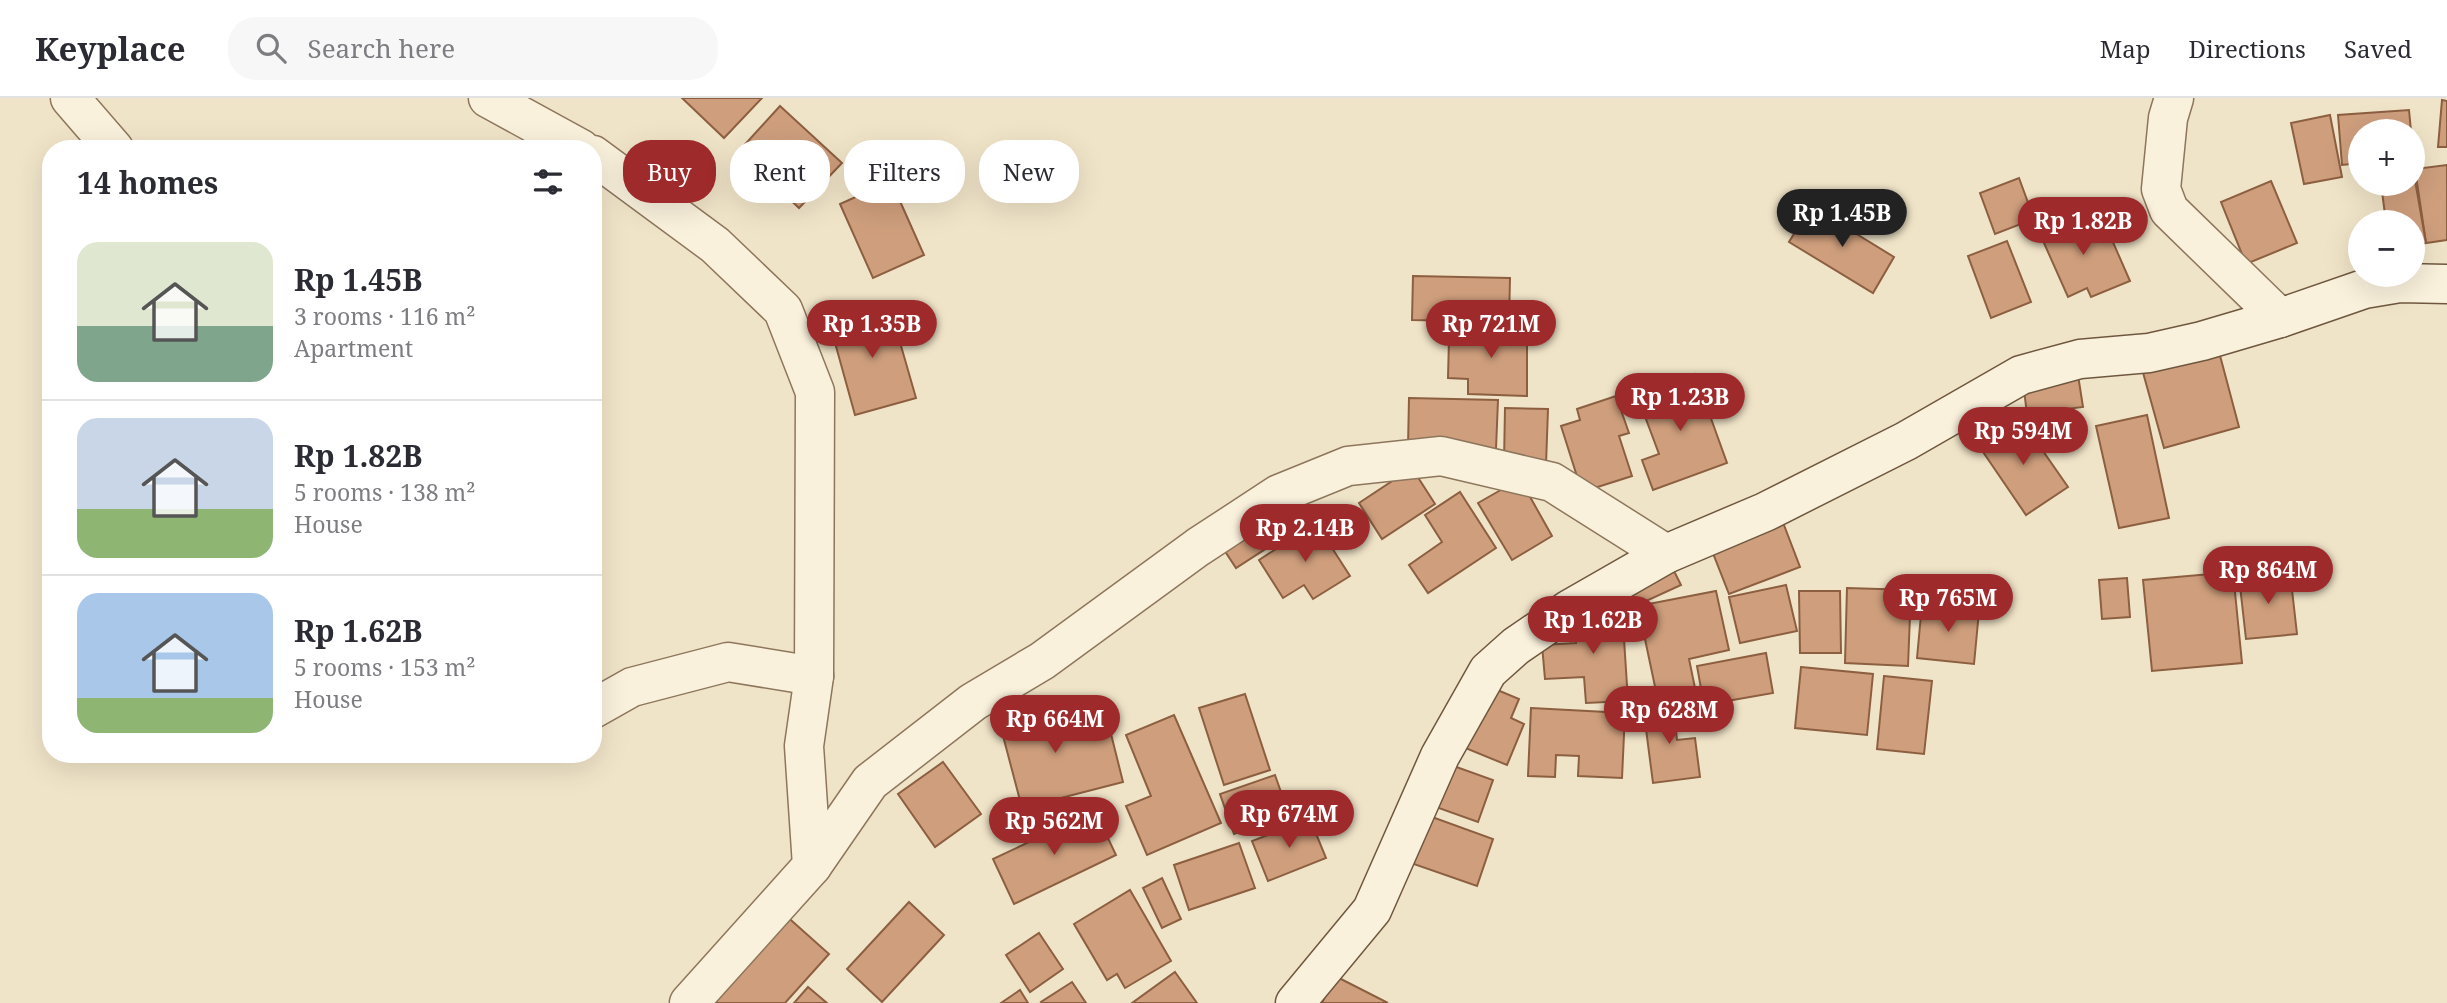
<!DOCTYPE html>
<meta charset="utf-8">
<style>
body{margin:0;font-family:"Noto Serif",serif;background:#f7f7f7;color:#2b2b33;height:100vh;display:flex;flex-direction:column;font-size:26px;white-space:nowrap}
*{box-sizing:border-box;margin:0}
p{font-size:23px;color:#7c7c81}
.icon{flex:none;width:38px;height:38px;fill:none;stroke:currentColor;stroke-width:2;stroke-linecap:round;stroke-linejoin:round}
.map{position:relative;flex:1;overflow:hidden}
.drawer{position:absolute;left:42px;top:42px;width:560px;height:623px;display:flex;flex-direction:column;background:#fff;border-radius:28px;box-shadow:0 7px 28px #0002}
.drawer>*{flex:none}
.banner{position:absolute;left:623px;top:42px;width:665px;height:63px;display:flex;gap:14px}
.fabs{position:absolute;left:2348px;top:21px;display:grid;gap:14px}
.fabs a{display:grid;place-items:center;width:77px;height:77px;border-radius:50%;background:#fff;box-shadow:0 7px 28px #0002;font-size:35px}
.price{position:absolute;translate:-50% -60px;padding:0 16px;border-radius:24px;background:#9e2a2b;color:#fff;font-size:23px;line-height:46px;filter:drop-shadow(0 2px 4px #0008)}
.price::after{content:'';position:absolute;left:50%;top:42px;width:21px;height:16px;margin-left:-10px;background:inherit;clip-path:polygon(0 0,100% 0,50% 100%)}
.price.selected{background:#222;color:#fff}
ul{padding:0;list-style:none}
li{display:flex;align-items:center;gap:21px;height:175px;padding:0 35px}
li+li{border-top:2px solid #e1e1e2}
li span{display:grid;place-items:center;flex:none;width:196px;height:140px;border-radius:21px;color:#555}
li>.icon{margin-inline-start:auto}
span .icon{width:84px;height:84px;fill:#fffc;stroke-width:1}
li b{font-size:30px}
h2{display:flex;justify-content:space-between;align-items:center;height:84px;padding:0 35px;font-size:30px}
.chip{padding:0 24px;border-radius:28px;background:#fff;box-shadow:0 7px 28px #0002;font-size:24px;line-height:63px}
.chip.selected{background:#9e2a2b;color:#fff}
header{display:flex;align-items:center;gap:42px;box-sizing:border-box;height:98px;padding:0 35px;background:#fff;border-bottom:2px solid #e1e1e2}
header strong{font-size:33px}
nav{display:flex;gap:38px;margin-inline-start:auto;font-size:24px}
.search{width:490px;height:63px;background:#f7f7f7;display:flex;align-items:center;gap:18px;box-sizing:border-box;padding:0 24px;border-radius:28px;color:#7c7c81;font-size:26px}
.map>svg:first-child{display:block}
.building{fill:#cf9f7d;stroke:#8d5f41;stroke-width:2}
.lines{fill:none;stroke-linecap:round;stroke-linejoin:round}
.street-casing{stroke:#8d765c;stroke-width:41}
.secondary-casing{stroke:#6f573f;stroke-width:41}
.street{stroke:#faf1dc;stroke-width:38}
.secondary{stroke:#faf1dc;stroke-width:38}
</style>
<header>
<strong>Keyplace</strong>
<div class="search"><svg class="icon" aria-label="search" viewBox="0 0 24 24"><circle cx="10" cy="10" r="6"/><path d="M15 15l6 6"/></svg>Search here</div>
<nav><a>Map</a><a>Directions</a><a>Saved</a></nav>
</header>
<div class="map">
<svg width="2447" height="905" viewBox="0 0 2447 905">
<rect width="100%" height="100%" fill="#f0e4c8"/>
<!-- building -->
<g class="building">
<polygon points="682,0 762,0 724,40"/>
<polygon points="2442,2 2447,3 2447,49 2438,49"/>
<polygon points="780,8 842,65 799,110 739,53"/>
<polygon points="2409,12 2411,33 2361,33 2361,65 2342,67 2338,17"/>
<polygon points="2330,17 2342,79 2304,86 2291,25"/>
<polygon points="2447,67 2447,142 2426,145 2415,71"/>
<polygon points="2413,71 2426,145 2413,147 2413,124 2386,124 2381,86 2413,86"/>
<polygon points="2019,80 2034,121 1995,136 1980,95"/>
<polygon points="891,83 924,157 873,180 840,106"/>
<polygon points="2271,83 2297,145 2246,166 2221,104"/>
<polygon points="1811,108 1894,159 1873,195 1789,144"/>
<polygon points="2064,114 2076,139 2105,126 2130,183 2091,199 2087,190 2068,199 2036,127"/>
<polygon points="2007,143 2031,204 1991,220 1968,158"/>
<polygon points="1413,178 1510,180 1509,224 1412,222"/>
<polygon points="889,206 916,300 855,317 829,223"/>
<polygon points="1467,226 1527,227 1527,298 1468,296 1468,281 1448,280 1449,241 1467,242"/>
<polygon points="2218,250 2239,329 2164,350 2142,271"/>
<polygon points="1695,276 1727,365 1653,392 1642,362 1659,356 1637,297"/>
<polygon points="2078,277 2083,309 2027,316 2023,284"/>
<polygon points="1616,298 1629,335 1619,338 1632,378 1582,394 1561,328 1580,322 1577,311"/>
<polygon points="1409,300 1498,302 1496,351 1408,349"/>
<polygon points="1505,310 1548,311 1546,367 1504,365"/>
<polygon points="2147,317 2169,420 2119,430 2096,328"/>
<polygon points="2020,320 2068,389 2026,417 1979,348"/>
<polygon points="1412,370 1435,406 1382,441 1359,405"/>
<polygon points="1520,381 1552,438 1512,462 1478,405"/>
<polygon points="1460,394 1496,450 1428,495 1409,467 1442,444 1425,417"/>
<polygon points="1268,408 1287,437 1236,470 1217,441"/>
<polygon points="1779,414 1800,469 1729,496 1707,440"/>
<polygon points="1316,425 1350,478 1313,501 1304,487 1283,500 1259,462"/>
<polygon points="1668,461 1681,487 1631,510 1619,483"/>
<polygon points="2233,474 2242,565 2152,573 2143,482"/>
<polygon points="2290,474 2297,536 2246,541 2239,479"/>
<polygon points="2127,480 2130,519 2102,521 2099,482"/>
<polygon points="1786,487 1797,533 1740,545 1729,499"/>
<polygon points="1847,490 1911,492 1908,568 1845,565"/>
<polygon points="1716,493 1729,552 1689,561 1695,590 1657,598 1638,508"/>
<polygon points="1799,493 1840,493 1841,555 1800,555"/>
<polygon points="1922,506 1979,513 1974,566 1917,560"/>
<polygon points="1622,510 1628,603 1586,605 1584,579 1545,581 1542,547 1576,545 1574,513"/>
<polygon points="1766,555 1773,595 1704,607 1697,568"/>
<polygon points="1801,569 1873,576 1867,637 1795,630"/>
<polygon points="1884,578 1932,583 1924,656 1877,651"/>
<polygon points="1483,586 1519,601 1511,620 1524,626 1507,667 1458,647"/>
<polygon points="1245,596 1270,672 1224,687 1199,610"/>
<polygon points="1058,599 1069,642 1110,632 1123,684 1022,710 997,615"/>
<polygon points="1673,604 1677,642 1695,640 1700,679 1653,685 1643,608"/>
<polygon points="1531,610 1625,615 1622,680 1578,678 1579,658 1556,657 1555,679 1528,678"/>
<polygon points="1174,617 1221,725 1147,757 1126,708 1151,698 1126,637"/>
<polygon points="943,664 981,716 935,749 898,696"/>
<polygon points="1448,666 1493,682 1478,724 1433,708"/>
<polygon points="1275,677 1289,717 1234,736 1220,696"/>
<polygon points="1095,713 1116,757 1014,806 993,761"/>
<polygon points="1421,715 1493,741 1477,788 1405,763"/>
<polygon points="1310,721 1326,760 1268,783 1252,743"/>
<polygon points="1239,745 1255,790 1189,812 1174,767"/>
<polygon points="1162,780 1181,821 1162,830 1143,790"/>
<polygon points="1130,792 1171,863 1125,890 1117,876 1107,882 1074,826"/>
<polygon points="909,804 944,837 882,904 847,871"/>
<polygon points="783,815 829,856 785,905 703,905"/>
<polygon points="1039,835 1063,871 1030,894 1006,857"/>
<polygon points="1175,874 1197,905 1132,905"/>
<polygon points="1335,878 1388,905 1322,905"/>
<polygon points="1072,884 1086,905 1042,905 1041,904"/>
<polygon points="808,889 827,905 794,905"/>
<polygon points="1020,892 1028,905 1001,905"/>
</g>
<g class="lines">
<!-- street casing -->
<g class="street-casing">
<g id="street">
<polyline points="70,0 114,51"/>
<polyline points="488,0 581,51"/>
<polyline points="2174,0 2168,20 2161,91 2169,112 2280,220"/>
<polyline points="593,57 715,147 783,212 815,294 814,578 804,648 812,768 689,905"/>
<polyline points="593,611 632,589 728,564 814,578"/>
<polyline points="812,768 870,684 973,604 1042,563 1198,449 1279,396 1348,368 1441,358 1552,384 1666,456"/>
</g>
</g>
<!-- secondary casing -->
<g class="secondary-casing">
<polyline id="secondary" points="1295,905 1372,812 1440,658 1488,573 1516,548 1570,511 1666,456 1765,414 1906,343 2021,277 2080,261 2149,255 2202,243 2280,220 2364,191 2400,185 2447,186"/>
</g>
<!-- street -->
<use href="#street" class="street"/>
<!-- secondary -->
<use href="#secondary" class="secondary"/>
</g>
</svg>
<div class="fabs">
<a>+</a>
<a>−</a>
</div>
<b class="price selected" style="left:1842px;top:151px">Rp 1.45B</b>
<b class="price" style="left:2083px;top:159px">Rp 1.82B</b>
<b class="price" style="left:872px;top:262px">Rp 1.35B</b>
<b class="price" style="left:1491px;top:262px">Rp 721M</b>
<b class="price" style="left:1680px;top:335px">Rp 1.23B</b>
<b class="price" style="left:2023px;top:369px">Rp 594M</b>
<b class="price" style="left:1305px;top:466px">Rp 2.14B</b>
<b class="price" style="left:2268px;top:508px">Rp 864M</b>
<b class="price" style="left:1948px;top:536px">Rp 765M</b>
<b class="price" style="left:1593px;top:558px">Rp 1.62B</b>
<b class="price" style="left:1669px;top:648px">Rp 628M</b>
<b class="price" style="left:1055px;top:657px">Rp 664M</b>
<b class="price" style="left:1289px;top:752px">Rp 674M</b>
<b class="price" style="left:1054px;top:759px">Rp 562M</b>
<div class="banner">
<a class="chip selected">Buy</a>
<a class="chip">Rent</a>
<a class="chip">Filters</a>
<a class="chip">New</a>
</div>
<section class="drawer">
<h2>14 homes<svg class="icon" aria-label="filters" viewBox="0 0 24 24"><path d="M4 7h16M4 17h16"/><circle cx="9" cy="7" r="2"/><circle cx="15" cy="17" r="2"/></svg></h2>
<ul>
<li><span style="background:linear-gradient(#dfe7d0 60%,#7fa58c 0)"><svg class="icon" aria-label="home" viewBox="0 0 24 24"><path d="M3 11l9-7 9 7M6 9v11h12V9"/></svg></span><div><b>Rp 1.45B</b><p>3 rooms · 116 m²</p><p>Apartment</p></div></li>
<li><span style="background:linear-gradient(#c9d6e8 65%,#8fb573 0)"><svg class="icon" aria-label="home" viewBox="0 0 24 24"><path d="M3 11l9-7 9 7M6 9v11h12V9"/></svg></span><div><b>Rp 1.82B</b><p>5 rooms · 138 m²</p><p>House</p></div></li>
<li><span style="background:linear-gradient(#a9c7e8 75%,#8fb573 0)"><svg class="icon" aria-label="home" viewBox="0 0 24 24"><path d="M3 11l9-7 9 7M6 9v11h12V9"/></svg></span><div><b>Rp 1.62B</b><p>5 rooms · 153 m²</p><p>House</p></div></li>
</ul>
</section>
</div>
